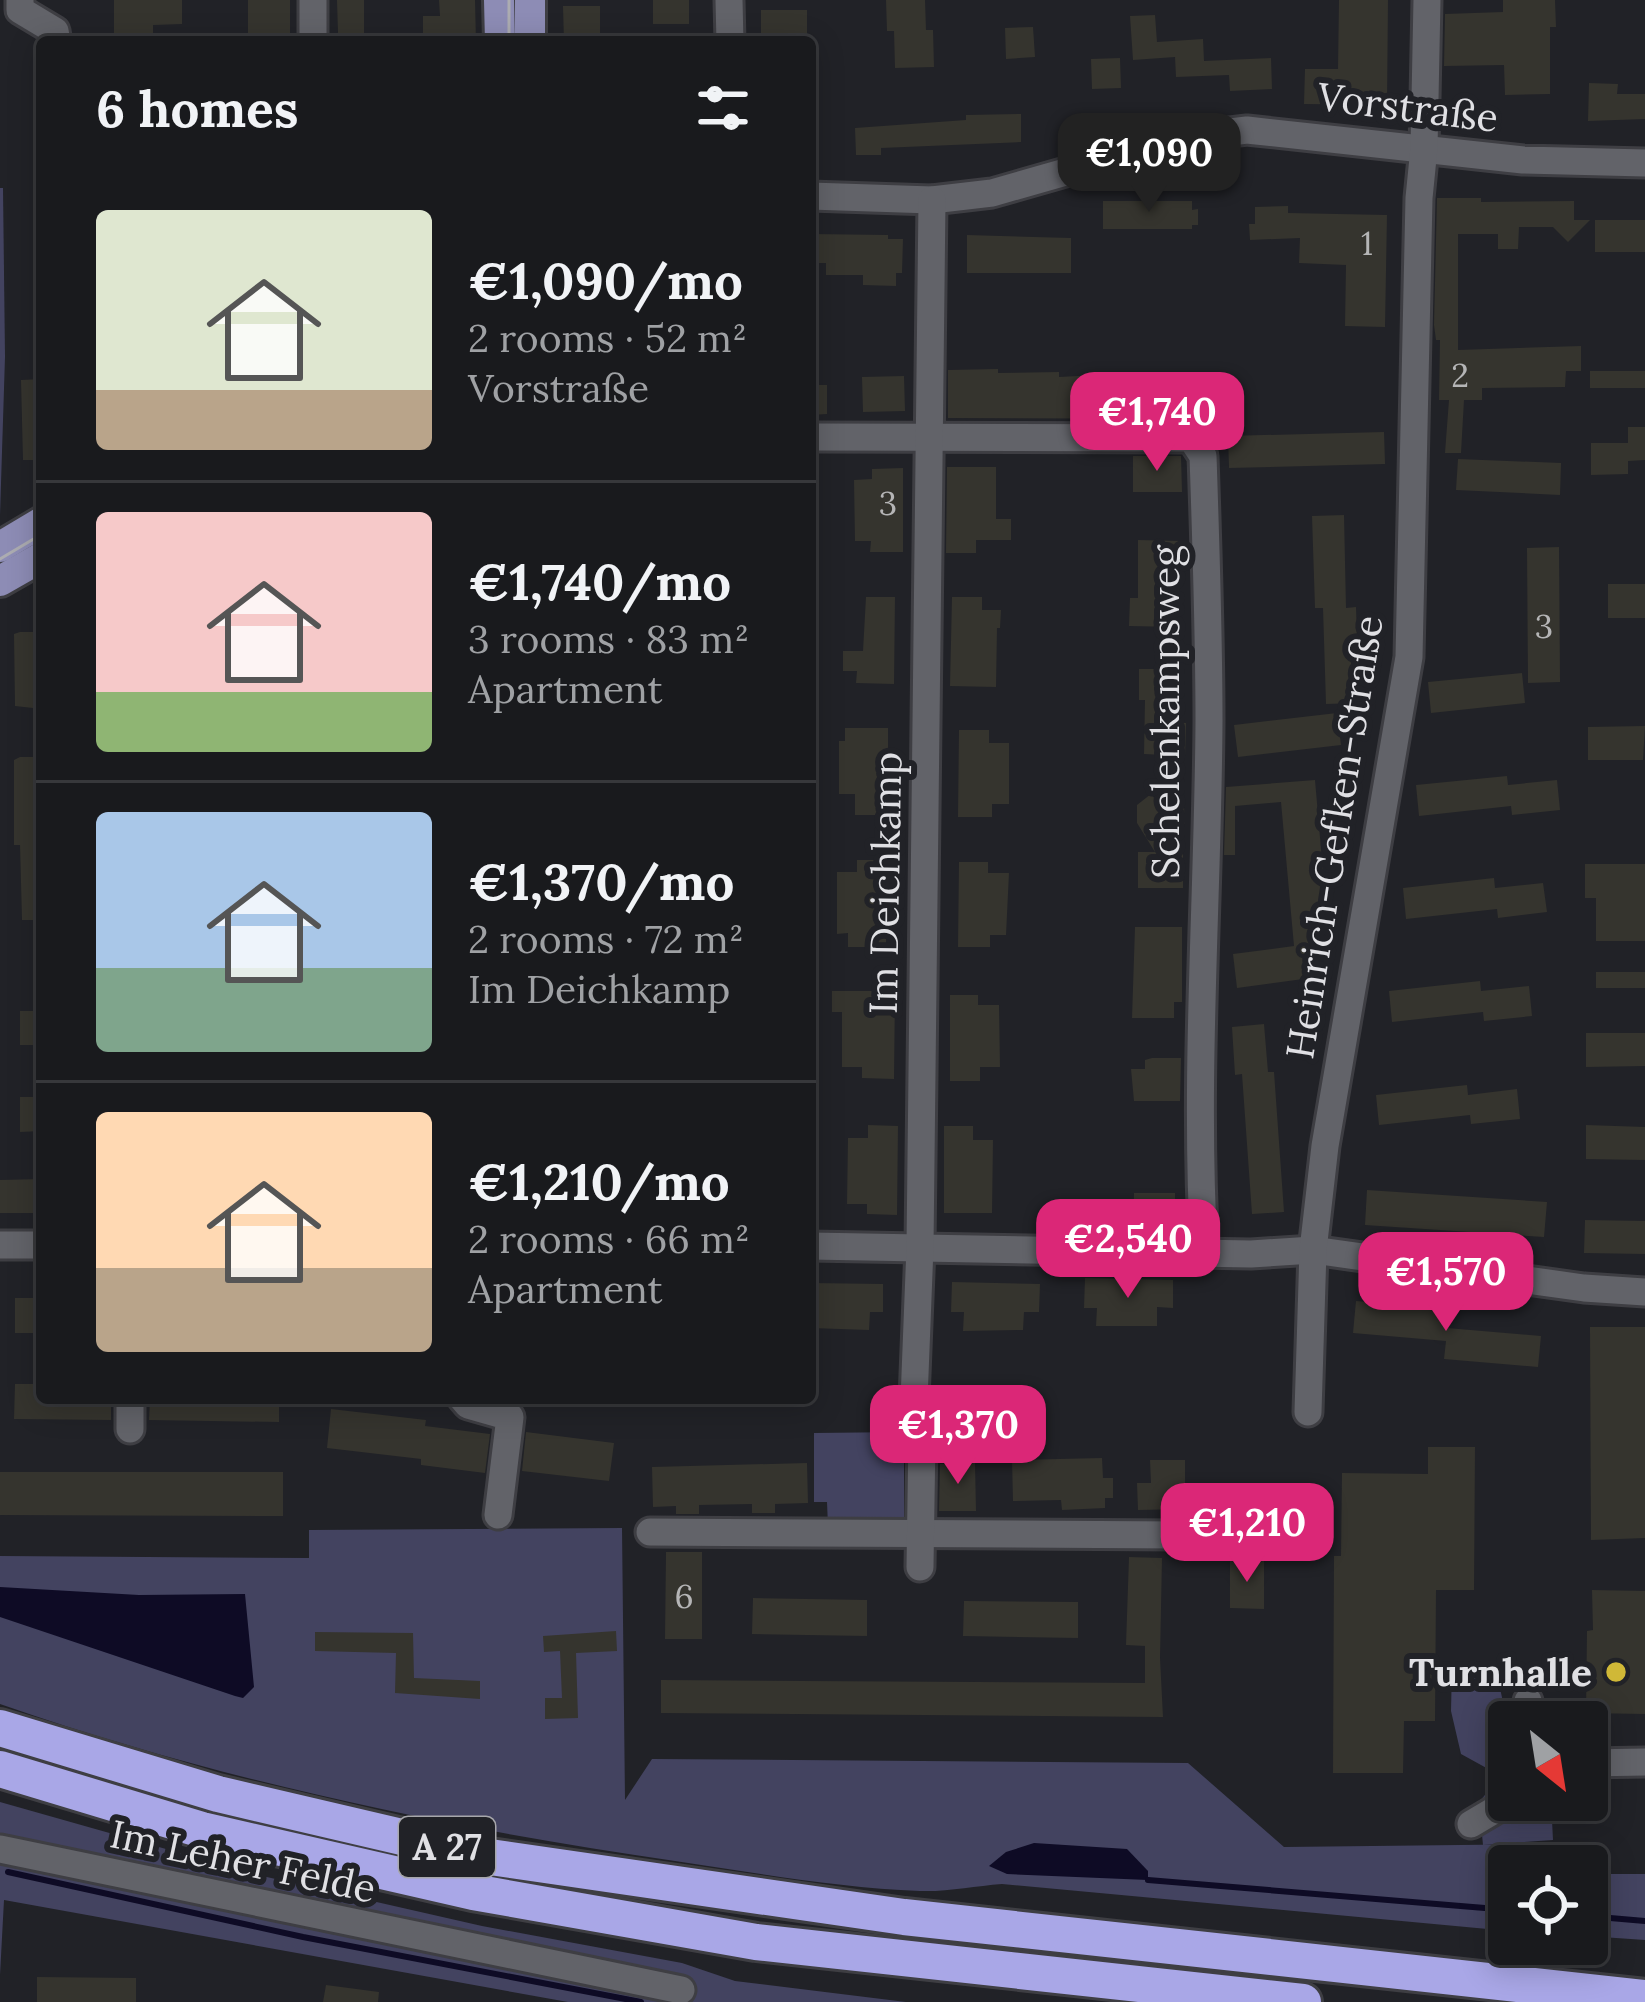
<!DOCTYPE html>
<meta charset="utf-8">
<style>
body{margin:0;font-family:Lora,serif;background:#26272a;color:#f1f3f6;height:100vh;display:flex;flex-direction:column;font-size:45px;white-space:nowrap}
*{box-sizing:border-box;margin:0}
p{font-size:39px;color:#9fa1a4}
.icon{flex:none;width:66px;height:66px;fill:none;stroke:currentColor;stroke-width:2;stroke-linecap:round;stroke-linejoin:round}
.map{position:relative;flex:1;overflow:hidden}
.drawer{position:absolute;left:36px;top:36px;width:780px;height:1368px;display:flex;flex-direction:column;background:#191a1d;border-radius:12px;box-shadow:0 6px 30px #0003,0 0 0 3px #37383b}
.drawer>*{flex:none}
.needle{width:78px;rotate:150deg}
.controls{position:absolute;left:1488px;top:1701px;display:grid;gap:24px}
.controls a{display:grid;place-items:center;width:120px;height:120px;border-radius:12px;background:#191a1d;box-shadow:0 6px 30px #0003,0 0 0 3px #37383b;font-size:60px}
.price{position:absolute;translate:-50% -102px;padding:0 27px;border-radius:24px;background:#db2777;color:#fff;font-size:39px;line-height:78px;filter:drop-shadow(0 3px 6px #0008)}
.price::after{content:'';position:absolute;left:50%;top:72px;width:36px;height:27px;margin-left:-18px;background:inherit;clip-path:polygon(0 0,100% 0,50% 100%)}
.price.active{background:#222;color:#fff}
ul{padding:0;list-style:none}
li{display:flex;align-items:center;gap:36px;height:300px;padding:0 60px}
li+li{border-top:3px solid #37383b}
li span{display:grid;place-items:center;flex:none;width:336px;height:240px;border-radius:12px;color:#555}
li>.icon{margin-inline-start:auto}
span .icon{width:144px;height:144px;fill:#fffc;stroke-width:1}
li b{font-size:51px}
h2{display:flex;justify-content:space-between;align-items:center;height:144px;padding:0 60px;font-size:51px}
.map>svg:first-child{display:block}
.green{fill:#434360}
.water{fill:#0e0b25}
.lines{fill:none;stroke-linecap:round;stroke-linejoin:round}
.stream{stroke:#0e0b25;stroke-width:6}
.building{fill:#35342e}
.minor-casing{stroke:#3e3e43;stroke-width:33}
.major-casing{stroke:#3e3e43;stroke-width:36}
.highway-casing{stroke:#3e3e43;stroke-width:42}
.minor{stroke:#626369;stroke-width:27}
.major{stroke:#8d8cb5;stroke-width:30}
.highway{stroke:#a9a7e7;stroke-width:36}
.tram{stroke:#acacb1;stroke-width:3}
.poi-dot{fill:#d0b837;stroke:#212227;stroke-width:4.5}
.labels{text-anchor:middle;stroke-width:12;stroke-linejoin:round;paint-order:stroke}
.number-label{font-size:33px;fill:#b5b5b6}
.shield{fill:#212227;stroke:#a7a7ab;stroke-width:3}
.shield-label{font-size:36px;font-weight:bold;fill:#e0e0e4}
.street-label{font-size:39px;fill:#e0e0e4;stroke:#212227}
.poi-label{font-size:39px;font-weight:bold;fill:#e0e0e4;stroke:#212227;text-anchor:end}
</style>
<div class="map">
<svg width="1645" height="2002" viewBox="0 0 1645 2002">
<rect width="100%" height="100%" fill="#212227"/>
<!-- green -->
<g class="green">
<polygon points="0,188 3,188 5,357 0,515"/>
<polygon points="904,1432 904,1526 828,1526 827,1502 814,1502 814,1433"/>
<path d="M622,1528L625,1800L652,1759L1188,1763L1284,1847L1553,1844L1554,1866H1509V1931L1002,1884C975,1886 947,1892 920,1891C839,1888 756,1873 675,1861C448,1828 217,1780 0,1704V1556L309,1558V1530Z"/>
<polygon points="1452,1666 1496,1669 1504,1707 1534,1722 1509,1722 1509,1800 1551,1800 1553,1840 1483,1845 1479,1802 1501,1776 1461,1754 1451,1711"/>
<polygon points="0,1802 258,1875 482,1926 682,1963 735,1981 906,2002 568,2002 4,1900 0,1975"/>
<polygon points="1587,1874 1645,1874 1645,1940 1587,1936"/>
</g>
<!-- water -->
<g class="water">
<polygon points="0,1587 139,1595 245,1594 254,1687 243,1698 235,1696 0,1617"/>
<polygon points="1034,1843 1127,1849 1148,1871 1148,1880 1007,1874 989,1866 1006,1852"/>
</g>
<g class="lines">
<!-- stream -->
<g class="stream">
<polyline points="8,1872 303,1937 641,2002"/>
<polyline points="1148,1880 1509,1910"/>
<polyline points="1587,1916 1645,1921"/>
</g>
</g>
<!-- building -->
<g class="building">
<polygon points="114,0 182,0 182,24 153,25 153,42 114,42"/>
<rect x="248" y="0" width="42" height="42"/>
<polygon points="337,0 364,0 364,33 338,33"/>
<polygon points="439,0 475,0 476,42 423,42 423,16 440,16"/>
<rect x="653" y="0" width="36" height="24"/>
<polygon points="886,0 925,0 926,30 933,30 934,67 895,68 894,31 887,31"/>
<polygon points="1339,0 1388,0 1387,105 1304,104 1305,69 1338,69"/>
<polygon points="1503,0 1555,0 1556,27 1550,27 1550,94 1505,95 1504,65 1444,66 1445,14 1503,12"/>
<polygon points="563,6 600,6 600,42 564,42"/>
<rect x="761" y="10" width="46" height="32"/>
<polygon points="1155,15 1157,42 1203,39 1204,61 1271,58 1272,89 1230,91 1229,75 1176,77 1175,57 1133,60 1130,16"/>
<polygon points="1033,27 1035,57 1006,59 1005,28"/>
<polygon points="1120,58 1121,88 1092,89 1091,59"/>
<polygon points="1589,83 1618,84 1617,94 1645,94 1645,119 1588,121"/>
<polygon points="1021,114 1021,142 881,148 881,155 856,155 855,128 966,120 966,115"/>
<polygon points="1437,198 1481,198 1481,202 1574,201 1574,220 1590,220 1568,242 1553,227 1519,227 1518,249 1498,249 1498,234 1458,234 1458,350 1581,346 1581,371 1566,371 1565,387 1482,388 1482,400 1464,400 1461,453 1445,453 1449,400 1439,400 1440,340 1436,340 1434,325"/>
<polygon points="1103,201 1192,201 1192,210 1198,209 1198,225 1192,225 1192,229 1103,229"/>
<polygon points="1288,206 1288,213 1387,215 1385,327 1345,326 1346,265 1299,263 1300,238 1250,240 1249,224 1255,224 1255,207"/>
<rect x="1595" y="220" width="50" height="32"/>
<polygon points="810,234 888,235 888,239 903,239 902,273 896,273 896,286 863,285 863,275 826,275 826,263 810,263"/>
<polygon points="967,235 1071,238 1071,273 967,273"/>
<polygon points="998,369 998,373 1059,372 1059,377 1134,373 1134,386 1203,386 1202,419 948,418 948,370"/>
<rect x="1590" y="371" width="55" height="17"/>
<polygon points="904,376 905,411 863,412 862,377"/>
<polygon points="42,379 42,460 23,460 21,380"/>
<polygon points="810,385 827,385 827,414 810,415"/>
<polygon points="1628,427 1645,427 1645,460 1628,461 1628,474 1591,475 1591,443 1628,443"/>
<polygon points="1384,432 1385,464 1229,468 1228,436"/>
<polygon points="1133,456 1181,456 1182,492 1133,492"/>
<polygon points="1458,459 1561,463 1560,495 1456,490"/>
<polygon points="947,467 996,467 996,519 1011,519 1011,540 976,540 976,553 946,553"/>
<polygon points="903,468 903,552 870,552 871,541 855,541 854,480 872,479 872,469"/>
<polygon points="1344,515 1346,608 1356,607 1359,703 1326,704 1323,608 1315,608 1312,516"/>
<polygon points="1138,540 1180,541 1177,627 1129,626 1130,598 1138,598"/>
<polygon points="1559,547 1560,682 1528,683 1527,548"/>
<rect x="1608" y="584" width="37" height="34"/>
<polygon points="866,597 895,597 894,684 856,683 857,671 843,671 843,651 863,651"/>
<polygon points="952,597 982,597 982,610 1001,610 1000,628 997,628 996,687 950,686"/>
<polygon points="20,632 42,632 42,709 15,706 14,634"/>
<polygon points="1139,669 1177,669 1177,722 1186,723 1185,756 1144,754 1145,700 1139,700"/>
<polygon points="1522,673 1525,703 1431,713 1428,682"/>
<polygon points="1337,713 1341,745 1238,757 1234,725"/>
<polygon points="1645,726 1643,760 1588,760 1588,727"/>
<polygon points="845,728 888,728 888,815 855,815 855,794 839,794 839,741 845,741"/>
<polygon points="959,730 989,730 989,743 1009,743 1009,804 992,804 992,817 958,817"/>
<polygon points="20,757 42,757 42,920 22,920 20,845 14,845 14,760"/>
<polygon points="1507,776 1508,785 1557,780 1560,810 1512,815 1511,806 1419,816 1416,785"/>
<polygon points="1315,780 1327,918 1310,920 1318,977 1237,988 1233,954 1294,946 1281,802 1235,806 1235,855 1224,855 1226,787"/>
<polygon points="1151,794 1155,799 1168,800 1175,794 1184,807 1185,823 1160,852 1183,852 1183,888 1138,888 1138,852 1155,852 1137,823 1137,805"/>
<polygon points="857,860 887,860 886,947 848,947 848,933 837,934 837,872 857,872"/>
<polygon points="959,862 988,862 988,873 1009,873 1006,935 990,935 990,947 958,947"/>
<polygon points="1585,864 1645,864 1645,941 1596,941 1596,898 1585,898"/>
<polygon points="1494,878 1495,888 1543,883 1547,912 1498,918 1497,909 1406,919 1403,888"/>
<polygon points="1135,927 1182,927 1182,1002 1174,1002 1174,1018 1132,1018"/>
<rect x="1596" y="972" width="49" height="16"/>
<polygon points="1480,981 1481,991 1529,986 1532,1016 1484,1021 1483,1012 1392,1022 1389,991"/>
<polygon points="832,991 895,991 894,1079 862,1078 862,1067 842,1067 842,1012 832,1012"/>
<polygon points="950,995 978,995 978,1005 999,1005 1000,1067 980,1067 980,1081 950,1081"/>
<rect x="20" y="1011" width="22" height="34"/>
<polygon points="1264,1024 1268,1072 1274,1072 1284,1212 1252,1214 1242,1074 1235,1075 1232,1027"/>
<polygon points="1586,1033 1645,1033 1645,1066 1586,1067"/>
<polygon points="1152,1058 1181,1058 1180,1101 1134,1101 1131,1069 1145,1069 1145,1060"/>
<polygon points="1467,1085 1468,1095 1517,1089 1520,1119 1471,1124 1470,1115 1379,1125 1376,1095"/>
<polygon points="20,1097 42,1097 42,1131 20,1132"/>
<polygon points="868,1125 898,1126 897,1215 867,1214 867,1204 847,1204 848,1138 868,1138"/>
<polygon points="1586,1125 1645,1127 1645,1160 1586,1159"/>
<polygon points="944,1126 973,1126 973,1140 993,1140 992,1213 944,1213"/>
<polygon points="42,1179 42,1213 0,1213 0,1180"/>
<polygon points="1367,1190 1547,1202 1544,1237 1365,1225"/>
<polygon points="1134,1193 1175,1193 1175,1229 1133,1228"/>
<polygon points="1585,1220 1645,1221 1645,1254 1584,1253"/>
<polygon points="1085,1278 1173,1280 1173,1308 1157,1307 1157,1326 1096,1326 1097,1308 1084,1308"/>
<polygon points="952,1282 1040,1284 1039,1312 1024,1312 1023,1330 963,1331 964,1312 951,1312"/>
<polygon points="810,1283 883,1284 883,1312 870,1312 869,1330 811,1328"/>
<rect x="15" y="1298" width="27" height="35"/>
<polygon points="1356,1301 1448,1309 1447,1328 1541,1336 1538,1367 1444,1359 1446,1341 1353,1333"/>
<polygon points="1590,1327 1645,1327 1645,1538 1591,1540"/>
<polygon points="15,1384 42,1384 42,1398 111,1398 111,1420 14,1419"/>
<polygon points="150,1398 279,1398 279,1422 149,1420"/>
<polygon points="331,1409 426,1420 425,1426 490,1434 485,1473 421,1465 421,1459 327,1448"/>
<polygon points="526,1432 614,1443 609,1481 522,1471"/>
<polygon points="1428,1447 1475,1447 1474,1590 1436,1590 1435,1721 1404,1721 1403,1773 1333,1773 1334,1556 1341,1556 1342,1473 1428,1474"/>
<polygon points="1102,1458 1103,1478 1113,1478 1113,1498 1105,1498 1105,1508 1062,1510 1061,1500 1013,1501 1012,1460"/>
<polygon points="1150,1460 1185,1460 1185,1509 1138,1510 1137,1483 1151,1483"/>
<polygon points="807,1463 808,1503 775,1504 775,1513 752,1513 752,1504 699,1505 699,1514 676,1514 676,1506 653,1507 652,1467"/>
<polygon points="955,1463 975,1463 976,1511 939,1511 940,1464"/>
<polygon points="0,1472 283,1472 283,1516 0,1515"/>
<polygon points="666,1552 702,1552 702,1639 665,1639"/>
<polygon points="1129,1557 1162,1558 1160,1658 1163,1717 661,1713 661,1680 1145,1683 1145,1646 1126,1645"/>
<polygon points="1230,1560 1264,1561 1264,1609 1230,1608"/>
<polygon points="1592,1590 1645,1591 1645,1714 1586,1713 1587,1631 1593,1630"/>
<polygon points="753,1598 867,1600 867,1636 752,1634"/>
<polygon points="964,1601 1078,1602 1078,1638 963,1636"/>
<polygon points="616,1631 617,1651 576,1653 578,1718 545,1719 545,1698 562,1698 560,1651 544,1652 543,1636"/>
<polygon points="315,1632 413,1633 414,1678 480,1681 480,1699 395,1693 396,1653 315,1651"/>
<polygon points="37,1977 136,1978 136,2002 37,2002"/>
<polygon points="326,1985 379,1992 378,2002 323,2002"/>
</g>
<g class="lines">
<!-- minor casing -->
<g class="minor-casing">
<g id="minor">
<polyline points="20,0 20,10 55,31 57,42"/>
<polyline points="729,0 730,42"/>
<polyline points="313,42 313,0"/>
<polyline points="810,196 932,200 992,193 1188,137 1247,130 1523,160 1645,163"/>
<path d="M810,437L1191,438L1203,456C1206,544 1209,633 1209,721C1208,898 1194,1074 1204,1251"/>
<polyline points="0,1245 42,1245"/>
<polyline points="810,1246 1251,1254 1313,1250 1584,1288 1645,1292"/>
<polyline points="130,1398 130,1429"/>
<polyline points="462,1398 468,1405 510,1417 498,1515"/>
<polyline points="1308,1412 1313,1250 1325,1146 1409,657 1419,198 1424,148 1427,0"/>
<polyline points="650,1532 1180,1535"/>
<polyline points="920,1567 922,1436 914,1400 920,1247 932,200"/>
<polyline points="1528,1701 1529,1722"/>
<polyline points="1587,1763 1645,1762"/>
<polyline points="1471,1824 1498,1808 1509,1792"/>
<polyline points="0,1849 681,1990"/>
</g>
</g>
<!-- major casing -->
<g class="major-casing">
<g id="major">
<polyline points="499,0 500,42"/>
<polyline points="530,0 530,42"/>
<polyline points="0,547 42,522"/>
<polyline points="0,581 42,557"/>
</g>
</g>
<!-- highway casing -->
<g class="highway-casing">
<g id="highway">
<polyline points="0,1728 218,1794 483,1856 904,1917 1645,1998"/>
<polyline points="0,1769 202,1830 473,1892 756,1942 1303,2002"/>
</g>
</g>
<!-- minor -->
<use href="#minor" class="minor"/>
<!-- major -->
<use href="#major" class="major"/>
<!-- highway -->
<use href="#highway" class="highway"/>
<!-- tram -->
<g class="tram">
<polyline points="509,0 509,42"/>
<polyline points="0,559 42,534"/>
</g>
</g>
<!-- markers -->
<circle class="poi-dot" cx="1616" cy="1672" r="12"/>
<g class="labels">
<!-- number labels -->
<g class="number-label">
<text x="1367" y="255">1</text>
<text x="1460" y="387">2</text>
<text x="888" y="515">3</text>
<text x="1544" y="638">3</text>
<text x="684" y="1608">6</text>
</g>
<!-- shield labels -->
<rect class="shield" x="399" y="1817" width="96" height="60" rx="9"/>
<g class="shield-label">
<text x="447" y="1860">A 27</text>
</g>
<!-- street labels -->
<g class="street-label">
<text transform="translate(1408 107) rotate(7)" y="14">Vorstraße</text>
<text transform="translate(1165 712) rotate(-90)" y="14">Schelenkampsweg</text>
<text transform="translate(1334 837) rotate(-81)" y="14">Heinrich-Gefken-Straße</text>
<text transform="translate(885 883) rotate(-89)" y="14">Im Deichkamp</text>
<text transform="translate(243 1861) rotate(12)" y="14">Im Leher Felde</text>
</g>
<!-- poi labels -->
<g class="poi-label">
<text x="1592" y="1686">Turnhalle</text>
</g>
</g>
</svg>
<div class="controls">
<a><svg class="needle" viewBox="-14 -14 28 28"><path d="M0-13l5 13h-10z" fill="#e53935"/><path d="M0 13l5-13h-10z" fill="#9fa1a4"/></svg></a>
<a><svg class="icon" aria-label="locate" viewBox="0 0 24 24"><circle cx="12" cy="12" r="6"/><path d="M12 2v4M12 18v4M2 12h4M18 12h4"/></svg></a>
</div>
<b class="price active" style="left:1149px;top:215px">€1,090</b>
<b class="price" style="left:1157px;top:474px">€1,740</b>
<b class="price" style="left:1128px;top:1301px">€2,540</b>
<b class="price" style="left:1446px;top:1334px">€1,570</b>
<b class="price" style="left:958px;top:1487px">€1,370</b>
<b class="price" style="left:1247px;top:1585px">€1,210</b>
<section class="drawer">
<h2>6 homes<svg class="icon" aria-label="filters" viewBox="0 0 24 24"><path d="M4 7h16M4 17h16"/><circle cx="9" cy="7" r="2"/><circle cx="15" cy="17" r="2"/></svg></h2>
<ul>
<li><span style="background:linear-gradient(#dfe7d0 75%,#b9a48a 0)"><svg class="icon" aria-label="home" viewBox="0 0 24 24"><path d="M3 11l9-7 9 7M6 9v11h12V9"/></svg></span><div><b>€1,090/mo</b><p>2 rooms · 52 m²</p><p>Vorstraße</p></div></li>
<li><span style="background:linear-gradient(#f6c9c9 75%,#8fb573 0)"><svg class="icon" aria-label="home" viewBox="0 0 24 24"><path d="M3 11l9-7 9 7M6 9v11h12V9"/></svg></span><div><b>€1,740/mo</b><p>3 rooms · 83 m²</p><p>Apartment</p></div></li>
<li><span style="background:linear-gradient(#a9c7e8 65%,#7fa58c 0)"><svg class="icon" aria-label="home" viewBox="0 0 24 24"><path d="M3 11l9-7 9 7M6 9v11h12V9"/></svg></span><div><b>€1,370/mo</b><p>2 rooms · 72 m²</p><p>Im Deichkamp</p></div></li>
<li><span style="background:linear-gradient(#ffd9b3 65%,#b9a48a 0)"><svg class="icon" aria-label="home" viewBox="0 0 24 24"><path d="M3 11l9-7 9 7M6 9v11h12V9"/></svg></span><div><b>€1,210/mo</b><p>2 rooms · 66 m²</p><p>Apartment</p></div></li>
</ul>
</section>
</div>
